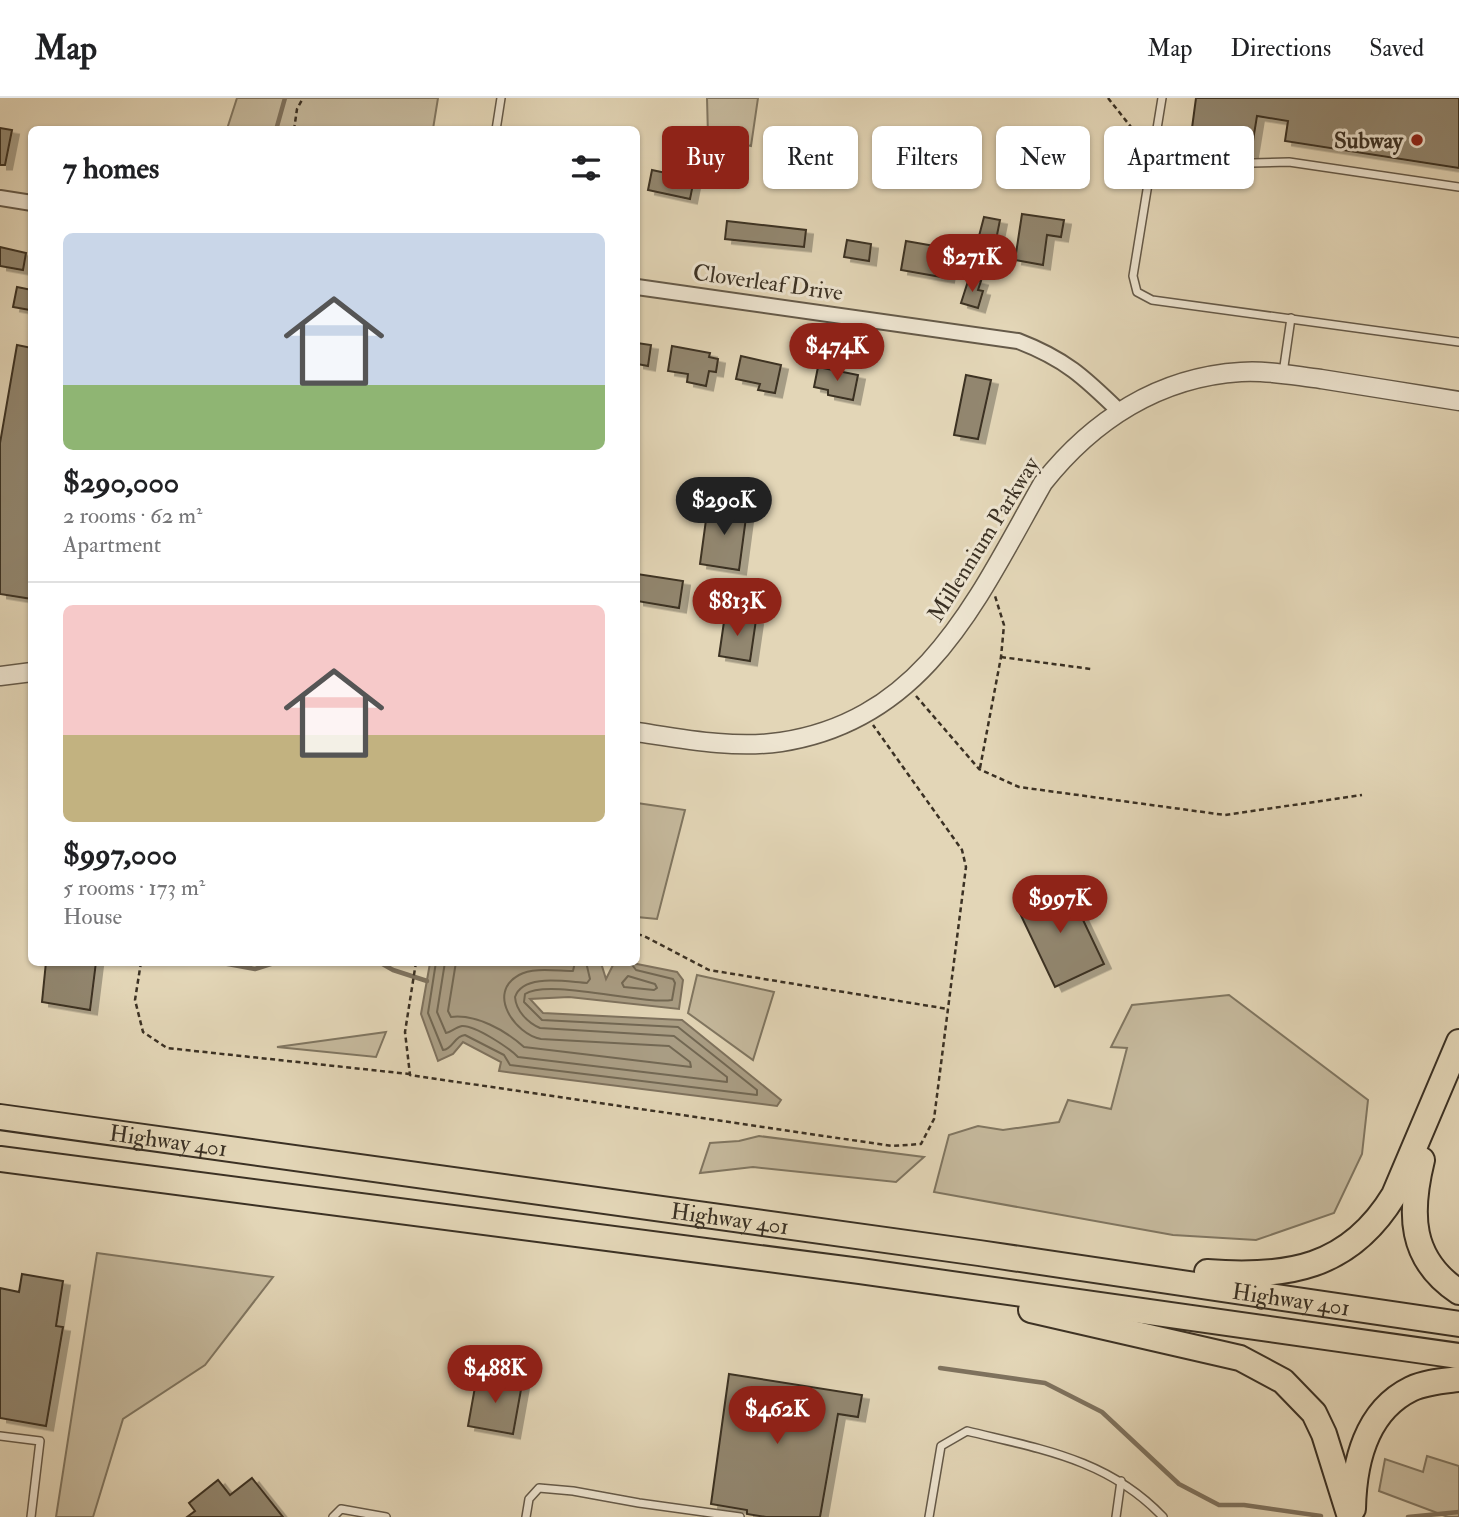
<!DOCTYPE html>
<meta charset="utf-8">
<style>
body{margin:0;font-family:"IM FELL Double Pica",serif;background:#f6f6f6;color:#202124;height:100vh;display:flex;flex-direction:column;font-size:26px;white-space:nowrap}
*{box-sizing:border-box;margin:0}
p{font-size:23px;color:#757577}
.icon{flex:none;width:38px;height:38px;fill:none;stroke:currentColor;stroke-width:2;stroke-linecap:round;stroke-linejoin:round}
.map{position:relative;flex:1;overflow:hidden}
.details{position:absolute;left:28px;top:28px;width:612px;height:840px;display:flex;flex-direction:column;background:#fff;border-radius:10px;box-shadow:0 2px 5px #0004}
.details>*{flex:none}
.guide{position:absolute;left:662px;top:28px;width:665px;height:63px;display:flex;gap:14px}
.price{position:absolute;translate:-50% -60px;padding:0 16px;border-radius:24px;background:#8f2418;color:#fff;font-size:23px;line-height:46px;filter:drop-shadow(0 2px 4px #0008)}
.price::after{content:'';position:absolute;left:50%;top:42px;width:21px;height:16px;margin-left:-10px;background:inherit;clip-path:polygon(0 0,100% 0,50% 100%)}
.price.selected{background:#222;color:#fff}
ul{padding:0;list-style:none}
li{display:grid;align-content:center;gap:14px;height:371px;padding:0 35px}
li+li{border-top:2px solid #e0e0e0}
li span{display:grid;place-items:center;height:217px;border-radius:10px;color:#555}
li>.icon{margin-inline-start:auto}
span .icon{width:126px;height:126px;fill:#fffc;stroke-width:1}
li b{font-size:30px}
h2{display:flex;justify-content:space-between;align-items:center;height:84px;padding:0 35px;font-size:30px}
.chip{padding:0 24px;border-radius:10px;background:#fff;box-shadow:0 2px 5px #0004;font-size:24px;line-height:63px}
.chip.selected{background:#8f2418;color:#fff}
header{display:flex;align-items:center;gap:42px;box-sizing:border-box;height:98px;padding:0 35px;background:#fff;border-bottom:2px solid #e0e0e0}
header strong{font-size:33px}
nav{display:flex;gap:38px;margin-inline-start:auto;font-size:24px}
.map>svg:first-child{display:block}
.green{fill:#c6ba9e;stroke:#807661;stroke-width:2}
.water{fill:#aa9e85;stroke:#7e725e;stroke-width:2}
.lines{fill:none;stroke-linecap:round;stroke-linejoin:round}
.shore{stroke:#726854;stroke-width:2}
.stream{stroke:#7e725e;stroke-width:4.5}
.building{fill:#928770;stroke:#3b3124;stroke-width:2;filter:url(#shadow)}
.service-casing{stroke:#655a49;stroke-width:10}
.minor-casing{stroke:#655a49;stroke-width:18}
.tertiary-casing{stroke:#655a49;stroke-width:21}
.motorway-casing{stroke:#3b3124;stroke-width:28}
.path{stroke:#3b3124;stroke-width:2.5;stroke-dasharray:5 3.5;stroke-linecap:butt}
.service{stroke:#ede4d0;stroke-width:7}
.minor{stroke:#ede4d0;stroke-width:14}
.tertiary{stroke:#ede4d0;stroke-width:18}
.motorway{stroke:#e3d6b7;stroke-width:24}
.poi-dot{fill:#8f2418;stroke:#ede4d0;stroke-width:2.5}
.labels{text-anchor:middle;stroke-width:6;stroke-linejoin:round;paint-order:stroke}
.poi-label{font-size:23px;font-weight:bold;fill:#3b3124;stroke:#ede4d0;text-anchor:end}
.street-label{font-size:23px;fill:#3b3124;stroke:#ede4d0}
</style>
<header>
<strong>Map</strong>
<nav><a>Map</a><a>Directions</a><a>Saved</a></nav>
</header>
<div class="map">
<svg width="1459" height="1419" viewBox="0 0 1459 1419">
<defs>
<filter id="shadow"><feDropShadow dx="7" dy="4.5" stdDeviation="0" flood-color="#0004"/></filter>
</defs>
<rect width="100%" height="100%" fill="#e3d6b7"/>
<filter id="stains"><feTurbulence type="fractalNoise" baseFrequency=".00286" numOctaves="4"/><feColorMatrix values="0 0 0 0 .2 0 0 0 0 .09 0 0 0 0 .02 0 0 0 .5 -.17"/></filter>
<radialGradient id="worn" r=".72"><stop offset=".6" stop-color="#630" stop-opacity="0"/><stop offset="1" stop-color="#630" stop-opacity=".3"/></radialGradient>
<!-- green -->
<g class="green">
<polygon points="237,0 438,0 433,31 227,31"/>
<polygon points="707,0 758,0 751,48 708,38"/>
<polygon points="637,705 685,712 657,821 637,819"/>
<polygon points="697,877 774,894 753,962 688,915"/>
<polygon points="1229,897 1368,1002 1362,1056 1334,1115 1256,1142 1173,1137 934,1094 949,1037 978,1028 1003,1032 1059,1024 1068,1002 1111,1011 1127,950 1111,949 1132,907"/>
<polygon points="386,934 376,959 277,949"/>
<polygon points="759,1038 924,1059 896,1084 753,1069 700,1075 710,1045 739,1043"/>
<polygon points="97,1155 273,1179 205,1267 123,1321 93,1419 56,1419"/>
<polygon points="1427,1358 1459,1368 1459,1419 1448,1419 1379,1393 1385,1361 1423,1374"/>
</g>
<!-- water -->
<polygon class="water" points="430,865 601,865 606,881 614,865 632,865 677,874 683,882 679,911 569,899 530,901 543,915 682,922 781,1002 777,1008 499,973 501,964 463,944 453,956 438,963 421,916"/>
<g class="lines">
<!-- shore -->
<g class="shore">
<path d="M436,864L428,915L443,952C453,951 454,938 465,937L504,957L510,967L757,997V992L678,929L542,922L524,904L525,896C548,880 642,907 672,902L675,885L673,881L636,872L630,864"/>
<path d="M445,864L437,914L446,935C451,934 456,929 462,928C475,927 509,950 518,959L727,984V979L674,938L540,930C528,925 516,913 515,899C523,875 567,884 587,885L590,881L586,864"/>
<path d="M456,864L448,913L451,919C476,916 505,932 524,949L691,969L690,964L669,948L541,941C515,936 486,895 519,877C533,869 557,873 573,873L575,864"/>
<polygon points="628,878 655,886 657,890 654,892 624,889 622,885"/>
</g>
<!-- stream -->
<g class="stream">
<polyline points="276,32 285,0"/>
<polyline points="217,864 255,871 277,864"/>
<polyline points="379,864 393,872 427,883"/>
<polyline points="940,1270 1045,1285 1102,1314 1179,1386 1219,1407 1244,1407 1321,1418"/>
<polyline points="1408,1419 1459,1414"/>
</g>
</g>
<!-- building -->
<g class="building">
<polygon points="1196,0 1459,0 1459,70 1285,43 1288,23 1257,18 1251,55 1190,45"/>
<polygon points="0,30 12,32 5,67 0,67"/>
<polygon points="652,72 694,81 690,101 648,92"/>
<polygon points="1022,116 1064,122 1061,139 1047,137 1043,167 1015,162"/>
<polygon points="984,119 1000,122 996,142 979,138"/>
<polygon points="727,123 806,132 804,149 725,141"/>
<polygon points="847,142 871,146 869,163 844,159"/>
<polygon points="906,143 952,151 947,180 901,172"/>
<polygon points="0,149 26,155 23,172 0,168"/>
<polygon points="969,180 981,183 978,192 983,193 978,210 961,205"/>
<polygon points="17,189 32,192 30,212 13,209"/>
<polygon points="637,245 651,247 648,268 637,266"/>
<polygon points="17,247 32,250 32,501 0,496 0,345"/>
<polygon points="672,248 710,255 709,259 718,261 716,274 709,273 706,288 687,284 688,276 668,273"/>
<polygon points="741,258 781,267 775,295 758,292 760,286 736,281"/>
<polygon points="818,269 858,277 853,302 828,297 828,292 814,289"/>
<polygon points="966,277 991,282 978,341 954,337"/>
<polygon points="708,407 747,412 739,472 700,466"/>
<polygon points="637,476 683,483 679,510 637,503"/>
<polygon points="725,517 756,522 750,563 719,558"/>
<polygon points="1065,784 1104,866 1055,889 1016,807"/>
<polygon points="46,864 96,864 90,912 42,904"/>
<polygon points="22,1176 63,1183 56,1228 63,1229 46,1328 0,1320 0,1190 19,1194"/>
<polygon points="729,1276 862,1297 858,1319 838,1316 820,1419 766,1419 747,1416 747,1412 711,1406"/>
<polygon points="477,1278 522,1286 513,1336 468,1328"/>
<polygon points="252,1380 283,1419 187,1419 195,1413 189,1405 218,1382 230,1397"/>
</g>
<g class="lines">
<!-- service casing -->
<g class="service-casing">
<g id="service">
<polyline points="1162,0 1133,178 1137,194 1152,202 1459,244"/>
<polyline points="496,32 501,0"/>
<polyline points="1153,53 1252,65 1289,64 1459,89"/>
<polyline points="1283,275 1291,220"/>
<polyline points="0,1338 40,1343 31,1419"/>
<polyline points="333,1419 341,1411 386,1419"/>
<polyline points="526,1419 529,1401 539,1390 573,1393 639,1405 740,1419"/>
<path d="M929,1419L941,1348L967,1333C1040,1351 1108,1361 1163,1419"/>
<polyline points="1116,1419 1121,1383"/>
</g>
</g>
<!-- minor casing -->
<g class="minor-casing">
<g id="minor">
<polyline points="0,100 32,105"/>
<path d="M637,189L1018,243C1065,261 1084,279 1119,313"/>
</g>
</g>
<!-- tertiary casing -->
<g class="tertiary-casing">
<g id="tertiary">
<polyline points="0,578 32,574"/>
<path d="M637,634C683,641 734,651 781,644C926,622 978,499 1043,385C1093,322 1159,279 1241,274C1268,272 1295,278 1321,281C1367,288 1413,296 1459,303"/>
</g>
</g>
<!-- motorway casing -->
<g class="motorway-casing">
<g id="motorway">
<path id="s1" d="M0,1019L979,1155L1459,1226"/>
<polyline points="0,1061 860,1173 1459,1258"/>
<path d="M1422,1062C1409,1115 1409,1161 1459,1194"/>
<path d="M1207,1174C1287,1180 1349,1171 1394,1097L1459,944"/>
<polyline points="1031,1212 1240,1260 1283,1283 1314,1315 1324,1336 1350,1419"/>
<path d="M1353,1411C1354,1365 1366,1313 1411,1291C1426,1284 1443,1283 1459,1281"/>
</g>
</g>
<!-- path -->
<g class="path">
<polyline points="1108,0 1131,29"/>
<polyline points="294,32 297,11 303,0"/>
<polyline points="1001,559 1091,571"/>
<polyline points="916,598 979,671 1019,689 1225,717 1362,697"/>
<polyline points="980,670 1001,559 1004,527 995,498"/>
<polyline points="637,836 644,838 709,872 948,911"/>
<polyline points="141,864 135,902 143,934 167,950 409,976"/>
<polyline points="416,864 405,934 410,977 892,1048 921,1046 934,1021 966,769 962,752 873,627"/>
</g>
<!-- service -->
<use href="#service" class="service"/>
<!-- minor -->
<use href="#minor" class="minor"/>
<!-- tertiary -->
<use href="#tertiary" class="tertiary"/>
<!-- motorway -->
<use href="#motorway" class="motorway"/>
</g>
<!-- markers -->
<circle class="poi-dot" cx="1417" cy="42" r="7"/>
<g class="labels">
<!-- poi labels -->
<g class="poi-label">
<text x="1403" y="50">Subway</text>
</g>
<!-- street labels -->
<g class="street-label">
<text transform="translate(768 184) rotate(8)" y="8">Cloverleaf Drive</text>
<text transform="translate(983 441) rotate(-58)" y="8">Millennium Parkway</text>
<text dy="8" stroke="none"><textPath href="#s1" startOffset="170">Highway 401</textPath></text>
<text dy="8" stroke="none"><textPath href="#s1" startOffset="737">Highway 401</textPath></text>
<text dy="8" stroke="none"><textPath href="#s1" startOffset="1304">Highway 401</textPath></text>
</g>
</g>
<rect width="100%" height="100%" filter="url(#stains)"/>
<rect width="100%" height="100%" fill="url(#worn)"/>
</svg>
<b class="price" style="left:972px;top:196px">$271K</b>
<b class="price" style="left:837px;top:285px">$474K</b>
<b class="price selected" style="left:724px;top:439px">$290K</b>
<b class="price" style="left:737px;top:540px">$813K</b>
<b class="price" style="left:1060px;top:837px">$997K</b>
<b class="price" style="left:495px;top:1307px">$488K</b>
<b class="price" style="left:777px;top:1348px">$462K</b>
<div class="guide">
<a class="chip selected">Buy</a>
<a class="chip">Rent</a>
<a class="chip">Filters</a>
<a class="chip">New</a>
<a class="chip">Apartment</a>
</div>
<section class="details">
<h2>7 homes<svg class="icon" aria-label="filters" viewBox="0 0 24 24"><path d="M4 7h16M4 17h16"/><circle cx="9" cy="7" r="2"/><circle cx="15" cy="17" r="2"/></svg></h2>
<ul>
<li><span style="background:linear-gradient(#c9d6e8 70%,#8fb573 0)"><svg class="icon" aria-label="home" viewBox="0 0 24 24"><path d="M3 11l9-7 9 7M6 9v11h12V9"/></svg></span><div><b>$290,000</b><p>2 rooms · 62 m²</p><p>Apartment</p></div></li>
<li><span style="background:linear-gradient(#f6c9c9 60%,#c2b280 0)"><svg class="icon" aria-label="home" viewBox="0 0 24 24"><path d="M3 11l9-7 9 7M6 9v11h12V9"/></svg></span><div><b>$997,000</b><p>5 rooms · 173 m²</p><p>House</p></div></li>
</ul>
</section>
</div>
